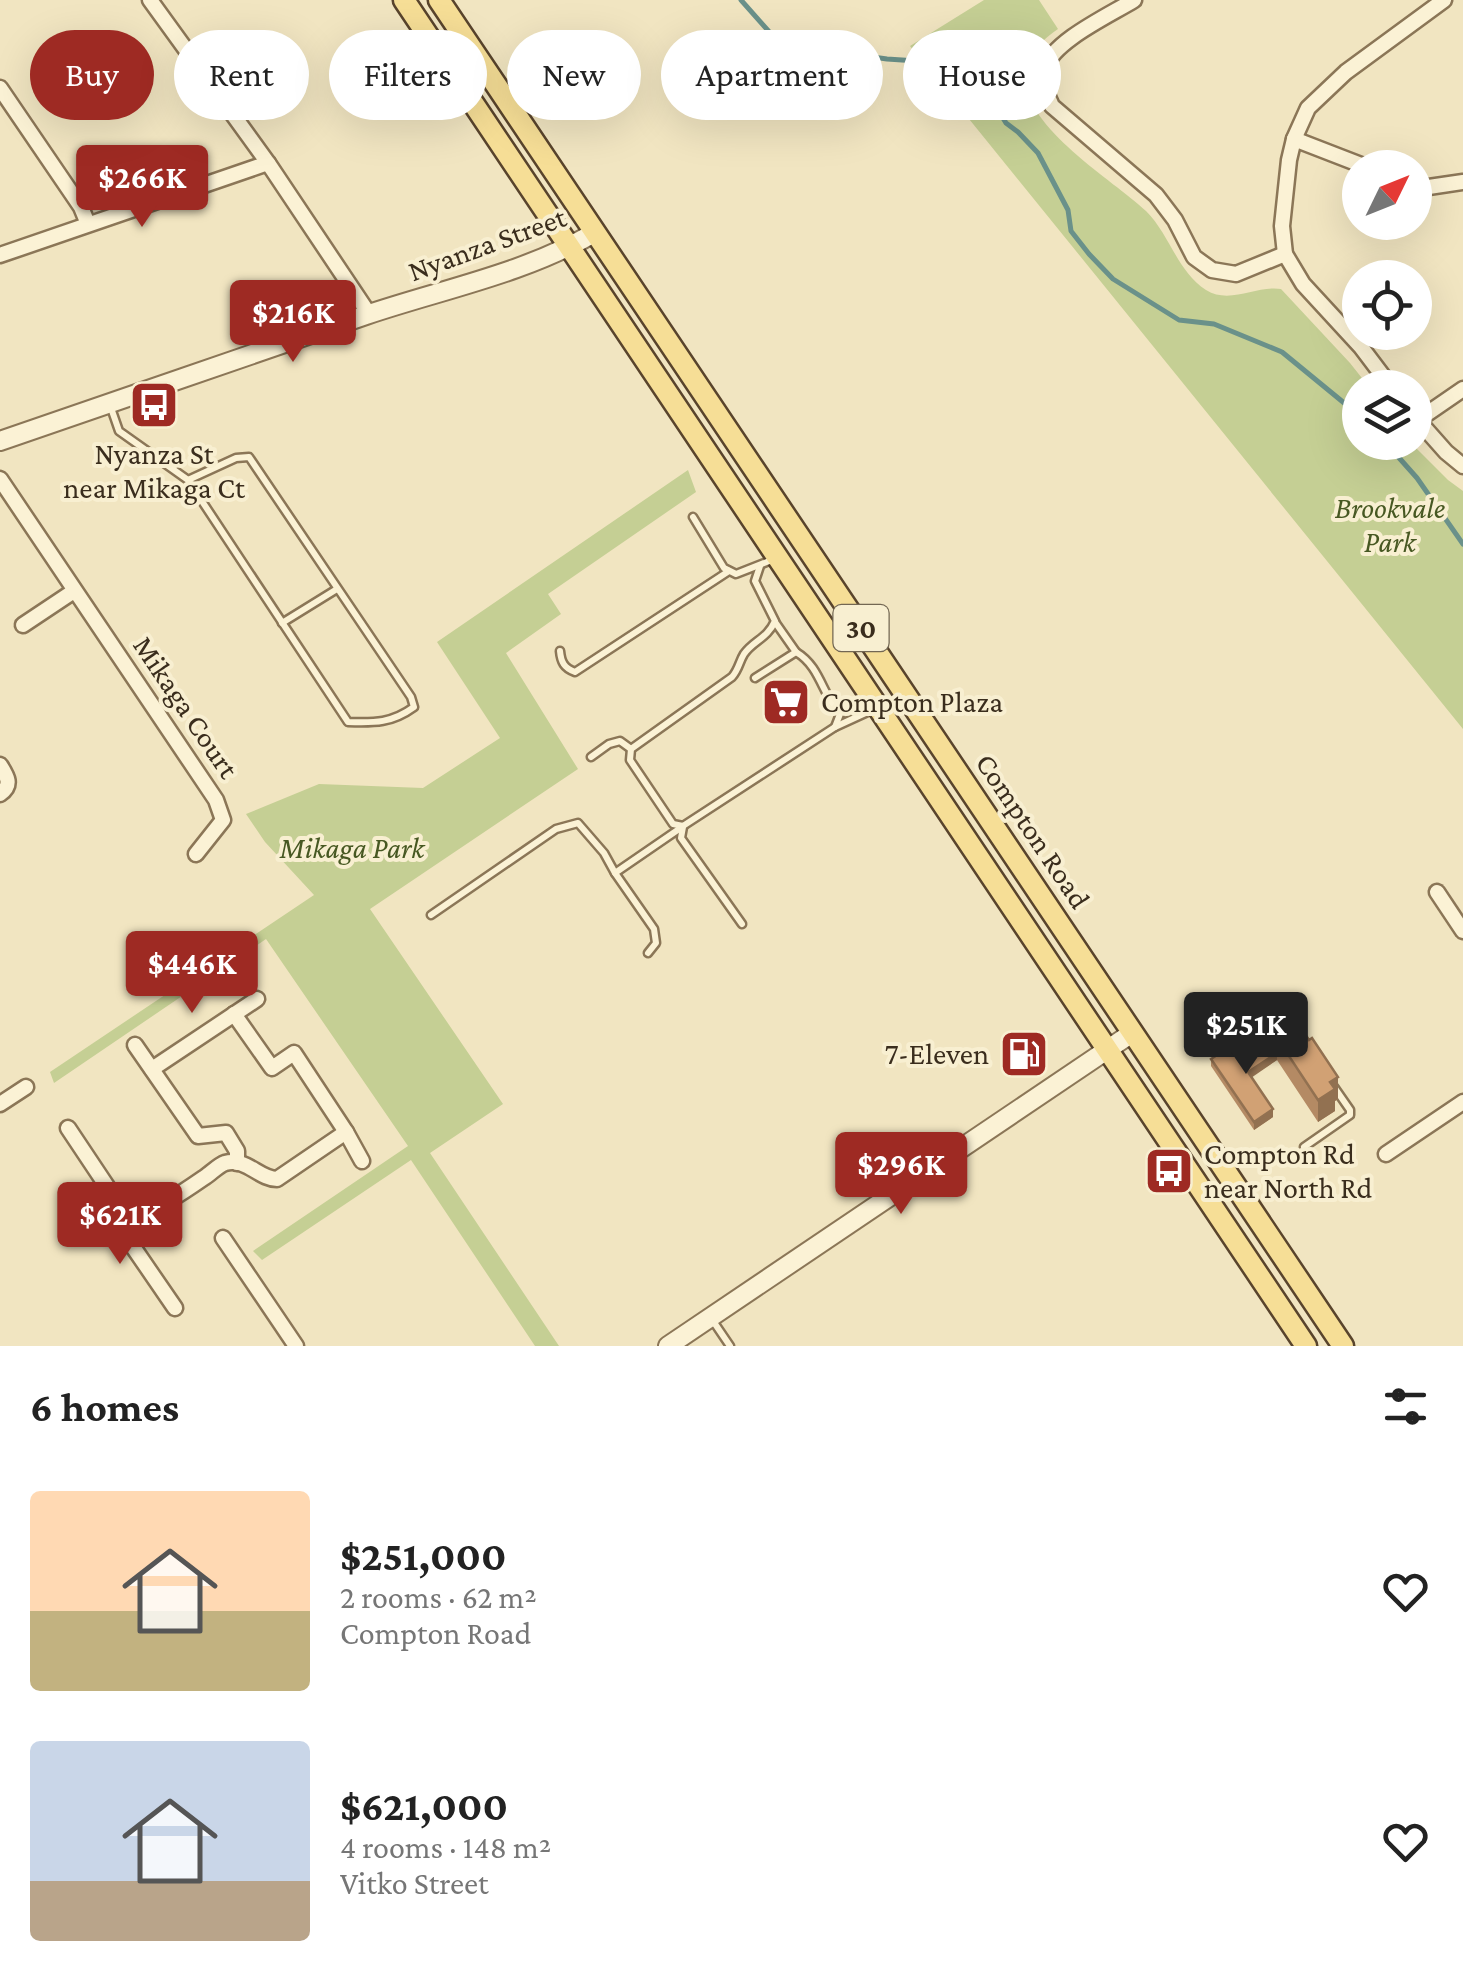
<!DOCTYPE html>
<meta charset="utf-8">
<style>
body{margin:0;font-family:"Crimson Pro",serif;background:#f6f6f6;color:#222;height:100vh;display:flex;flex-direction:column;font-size:38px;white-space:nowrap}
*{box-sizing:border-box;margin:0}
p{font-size:32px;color:#767676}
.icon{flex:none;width:55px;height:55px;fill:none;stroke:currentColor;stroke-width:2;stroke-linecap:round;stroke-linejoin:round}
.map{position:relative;height:1346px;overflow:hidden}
.panel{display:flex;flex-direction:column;background:#fff;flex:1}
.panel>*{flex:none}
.banner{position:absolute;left:30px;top:30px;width:1405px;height:90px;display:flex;gap:20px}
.needle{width:65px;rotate:47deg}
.buttons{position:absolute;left:1342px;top:150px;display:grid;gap:20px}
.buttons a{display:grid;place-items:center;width:90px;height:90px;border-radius:50%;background:#fff;box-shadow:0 10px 40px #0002;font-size:50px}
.price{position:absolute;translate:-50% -85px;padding:0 22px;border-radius:10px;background:#9e2a23;color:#fff;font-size:32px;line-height:65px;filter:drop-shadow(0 2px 5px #0008)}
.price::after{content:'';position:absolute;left:50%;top:60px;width:30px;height:22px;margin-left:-15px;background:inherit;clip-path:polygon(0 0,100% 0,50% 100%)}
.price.current{background:#222;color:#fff}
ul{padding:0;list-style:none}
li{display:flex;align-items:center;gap:30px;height:250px;padding:0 30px}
li span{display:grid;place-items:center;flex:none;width:280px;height:200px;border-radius:10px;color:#555}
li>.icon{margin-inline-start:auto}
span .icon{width:120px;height:120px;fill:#fffc;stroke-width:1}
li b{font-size:42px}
h2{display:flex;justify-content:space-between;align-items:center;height:120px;padding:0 30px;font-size:42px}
.chip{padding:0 35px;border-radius:45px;background:#fff;box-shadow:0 10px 40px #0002;font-size:35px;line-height:90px}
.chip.current{background:#9e2a23;color:#fff}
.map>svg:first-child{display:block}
.green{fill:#c5cf94}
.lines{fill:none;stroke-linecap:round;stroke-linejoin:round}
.stream{stroke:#6a918a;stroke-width:5}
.service-casing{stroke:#8b7657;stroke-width:11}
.minor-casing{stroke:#8b7657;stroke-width:19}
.tertiary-casing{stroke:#8b7657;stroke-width:22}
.primary-casing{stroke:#59442c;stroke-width:25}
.service{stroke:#fbf2d5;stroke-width:6}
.minor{stroke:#fbf2d5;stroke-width:14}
.tertiary{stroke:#fbf2d5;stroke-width:18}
.primary{stroke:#f6de96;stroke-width:20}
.wall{fill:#b48a64}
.shaded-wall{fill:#927151}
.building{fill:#d1a174;stroke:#927151;stroke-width:2.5}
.labels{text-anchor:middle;stroke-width:8;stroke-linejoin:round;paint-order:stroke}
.shield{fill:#f8efd1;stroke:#736753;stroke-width:2.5}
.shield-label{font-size:28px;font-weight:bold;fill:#3a2d1d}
.street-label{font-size:30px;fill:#3a2d1d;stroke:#f8efd1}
.poi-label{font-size:30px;fill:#3a2d1d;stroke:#f8efd1;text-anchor:start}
.park-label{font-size:30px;font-style:italic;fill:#475822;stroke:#f8efd1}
</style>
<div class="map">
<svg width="1463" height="1346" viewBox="0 0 1463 1346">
<rect width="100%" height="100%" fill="#f1e5c1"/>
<!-- green -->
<g class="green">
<path d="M984,0H1039L1058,29C963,93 1101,169 1146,211C1170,235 1177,271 1206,290C1230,305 1257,285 1281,289L1350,363L1369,387L1360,388V442L1411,443L1448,480L1463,491V729L910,46Z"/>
<polygon points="688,470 696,492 548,594 561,614 506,653 578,769 370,909 503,1104 430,1153 559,1346 535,1346 411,1160 262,1260 253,1251 408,1146 266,939 54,1083 50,1072 314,895 265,842 246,814 319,784 423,788 500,738 437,642"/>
</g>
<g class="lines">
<!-- stream -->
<g class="stream">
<polyline points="741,0 780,44 887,59 917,61 936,55 981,87 991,98 1006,123 1018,132 1038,153 1068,210 1071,231 1089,254 1113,279 1179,320 1214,324 1282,352 1360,416"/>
<polyline points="1385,442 1417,478 1463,544"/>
</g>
<!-- service casing -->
<g class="service-casing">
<g id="service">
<path d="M110,405L119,431L188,480L348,722C375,723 392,723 414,707L411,697L249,457L236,458L188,480"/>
<polyline points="693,517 724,568 736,574 777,558"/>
<polyline points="775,622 796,652"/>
<polyline points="282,623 337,589"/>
<path d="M560,651C561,662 564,668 575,672L729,571"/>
<path d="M755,678L796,652C821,667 822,695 840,714L835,727L683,826L673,824L630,760L631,749L732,677C739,669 739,662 744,654C754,640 767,639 775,621L755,581L760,566"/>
<polyline points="835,727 872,710"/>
<polyline points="591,757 609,744 620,741 631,749"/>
<polyline points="683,827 681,838 742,924"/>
<polyline points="615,873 654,929 656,943 648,953"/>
<polyline points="431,915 556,829 578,823 604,853 615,873 682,827"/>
<polyline points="1241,1037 1270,1019"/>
<polyline points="1304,1147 1350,1115 1350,1110 1334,1087"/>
<polyline points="711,1318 730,1346"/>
</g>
</g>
<!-- minor casing -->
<g class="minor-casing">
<g id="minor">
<polyline points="150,0 268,163 369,314"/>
<path d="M1134,0C1110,15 1053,41 1045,68C1040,80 1047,95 1052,106L1156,195L1175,220L1194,257L1212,270L1236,274L1285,254"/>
<polyline points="0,88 81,207 88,224"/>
<polyline points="1294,139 1369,168"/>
<polyline points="1415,185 1422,188 1463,182"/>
<polyline points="0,255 268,163"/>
<polyline points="1392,388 1361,347 1303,284 1285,254 1282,226 1289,160 1294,139 1308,108 1346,72 1444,0"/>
<polyline points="1415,417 1446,452 1463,466"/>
<polyline points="1418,420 1463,389"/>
<polyline points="0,479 216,800 223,820 196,854"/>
<polyline points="23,625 74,591"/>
<path d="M0,765C7,776 13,785 0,794"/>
<polyline points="1437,892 1463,931"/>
<polyline points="234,1014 272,1068 294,1053 346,1132 362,1161"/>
<polyline points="135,1045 198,1136 226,1133 237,1151 237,1163"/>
<polyline points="152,1069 257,999"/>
<polyline points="0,1104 26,1087"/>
<path d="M68,1128L120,1206C124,1209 129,1213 134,1214C148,1217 192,1186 205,1177C211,1173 219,1165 225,1163C246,1157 259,1179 277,1179L346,1132"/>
<polyline points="1386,1154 1463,1102"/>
<polyline points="131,1214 127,1227 129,1241 175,1308"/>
<polyline points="223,1238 296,1346"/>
</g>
</g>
<!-- tertiary casing -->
<g class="tertiary-casing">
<g id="tertiary">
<path d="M0,441C122,400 244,356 366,315C443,289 523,274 594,233"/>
<polyline points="668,1346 1132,1033"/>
</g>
</g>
<!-- primary casing -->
<g class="primary-casing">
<g id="primary">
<polyline points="404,0 1306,1346"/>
<polyline points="439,0 1343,1346"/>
</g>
</g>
<!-- service -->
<use href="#service" class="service"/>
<!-- minor -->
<use href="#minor" class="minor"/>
<!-- tertiary -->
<use href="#tertiary" class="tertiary"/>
<!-- primary -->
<use href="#primary" class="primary"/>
</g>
<!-- wall -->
<polygon class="wall" points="1286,1006 1338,1099 1335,1101 1335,1111 1318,1122 1277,1060 1251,1077 1273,1117 1254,1130 1211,1066 1211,1059 1241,1060 1266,1043 1265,1020"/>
<!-- shaded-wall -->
<g class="shaded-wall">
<polygon points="1274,1023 1274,1045 1269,1048 1269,1026"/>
<polygon points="1277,1053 1277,1060 1248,1080 1248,1072"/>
<polygon points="1338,1077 1338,1099 1335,1101 1335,1111 1318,1122 1318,1100 1330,1082"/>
<polygon points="1273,1109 1273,1117 1254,1130 1254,1122"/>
</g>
<!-- building -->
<g class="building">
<polygon points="1286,1006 1309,1040 1312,1038 1338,1077 1330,1082 1335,1089 1318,1100 1277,1038 1282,1035 1274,1023 1269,1026 1265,1020"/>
<polygon points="1274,1038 1277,1042 1277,1053 1248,1072 1273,1109 1254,1122 1211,1059 1231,1046 1241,1060"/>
</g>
<!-- icons -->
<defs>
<g id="bus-square" transform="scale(2.5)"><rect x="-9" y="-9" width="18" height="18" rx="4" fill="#9e2a23" stroke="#f8efd1"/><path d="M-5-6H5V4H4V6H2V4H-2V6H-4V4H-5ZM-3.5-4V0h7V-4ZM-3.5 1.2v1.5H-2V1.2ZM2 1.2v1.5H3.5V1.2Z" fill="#fff"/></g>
<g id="supermarket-square" transform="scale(2.5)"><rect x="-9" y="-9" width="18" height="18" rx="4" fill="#9e2a23" stroke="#f8efd1"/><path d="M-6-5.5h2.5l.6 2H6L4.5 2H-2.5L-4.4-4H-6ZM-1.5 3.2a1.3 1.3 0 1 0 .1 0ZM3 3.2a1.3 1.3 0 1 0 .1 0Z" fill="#fff"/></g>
<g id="fuel-square" transform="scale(2.5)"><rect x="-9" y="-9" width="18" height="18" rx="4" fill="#9e2a23" stroke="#f8efd1"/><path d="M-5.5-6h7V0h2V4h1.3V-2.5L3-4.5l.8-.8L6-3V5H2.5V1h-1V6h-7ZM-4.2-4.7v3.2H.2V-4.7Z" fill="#fff"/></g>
</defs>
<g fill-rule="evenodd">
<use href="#bus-square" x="154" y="405"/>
<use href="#supermarket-square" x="786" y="702"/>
<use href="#fuel-square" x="1024" y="1054"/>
<use href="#bus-square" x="1169" y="1171"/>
</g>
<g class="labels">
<!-- shield labels -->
<rect class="shield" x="833.5" y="605" width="55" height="46" rx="8"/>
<g class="shield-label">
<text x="861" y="638">30</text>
</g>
<!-- street labels -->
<g class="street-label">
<text transform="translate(487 244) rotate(-20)" y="10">Nyanza Street</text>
<text transform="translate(186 707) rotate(56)" y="10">Mikaga Court</text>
<text transform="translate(1033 831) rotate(56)" y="10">Compton Road</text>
</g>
<!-- poi labels -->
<g class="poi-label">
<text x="154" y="464" text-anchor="middle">Nyanza St<tspan x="154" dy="34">near Mikaga Ct</tspan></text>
<text x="821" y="712">Compton Plaza</text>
<text x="989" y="1064" text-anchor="end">7-Eleven</text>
<text x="1204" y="1164">Compton Rd<tspan x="1204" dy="34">near North Rd</tspan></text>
</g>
<!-- park labels -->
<g class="park-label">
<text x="1390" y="518">Brookvale<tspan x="1390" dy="34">Park</tspan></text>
<text x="352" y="858">Mikaga Park</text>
</g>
</g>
</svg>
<div class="buttons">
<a><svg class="needle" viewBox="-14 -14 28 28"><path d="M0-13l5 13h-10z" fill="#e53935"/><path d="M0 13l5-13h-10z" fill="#767676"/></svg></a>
<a><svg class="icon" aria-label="locate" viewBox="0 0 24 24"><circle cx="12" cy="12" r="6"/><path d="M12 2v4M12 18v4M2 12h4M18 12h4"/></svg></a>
<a><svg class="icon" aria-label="layers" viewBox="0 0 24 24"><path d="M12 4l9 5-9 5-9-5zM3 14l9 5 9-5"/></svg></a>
</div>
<b class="price" style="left:142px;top:230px">$266K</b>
<b class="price" style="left:293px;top:365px">$216K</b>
<b class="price" style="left:192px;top:1016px">$446K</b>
<b class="price current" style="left:1246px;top:1077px">$251K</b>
<b class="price" style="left:901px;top:1217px">$296K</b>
<b class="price" style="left:120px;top:1267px">$621K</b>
<div class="banner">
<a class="chip current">Buy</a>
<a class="chip">Rent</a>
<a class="chip">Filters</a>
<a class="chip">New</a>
<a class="chip">Apartment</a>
<a class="chip">House</a>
</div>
</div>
<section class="panel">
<h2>6 homes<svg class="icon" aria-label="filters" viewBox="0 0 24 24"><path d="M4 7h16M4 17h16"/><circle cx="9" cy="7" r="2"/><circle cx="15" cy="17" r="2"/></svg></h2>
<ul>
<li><span style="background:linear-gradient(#ffd9b3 60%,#c2b280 0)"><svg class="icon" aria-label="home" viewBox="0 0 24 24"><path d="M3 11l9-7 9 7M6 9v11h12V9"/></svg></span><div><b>$251,000</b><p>2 rooms · 62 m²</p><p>Compton Road</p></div><svg class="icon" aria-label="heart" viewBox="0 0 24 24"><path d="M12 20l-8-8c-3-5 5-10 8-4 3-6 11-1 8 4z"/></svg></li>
<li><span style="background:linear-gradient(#c9d6e8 70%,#b9a48a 0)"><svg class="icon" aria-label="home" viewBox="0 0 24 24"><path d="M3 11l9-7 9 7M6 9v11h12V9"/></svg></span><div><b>$621,000</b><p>4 rooms · 148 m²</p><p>Vitko Street</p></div><svg class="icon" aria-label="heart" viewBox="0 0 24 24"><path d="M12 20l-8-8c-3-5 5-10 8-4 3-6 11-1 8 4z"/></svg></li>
</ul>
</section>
